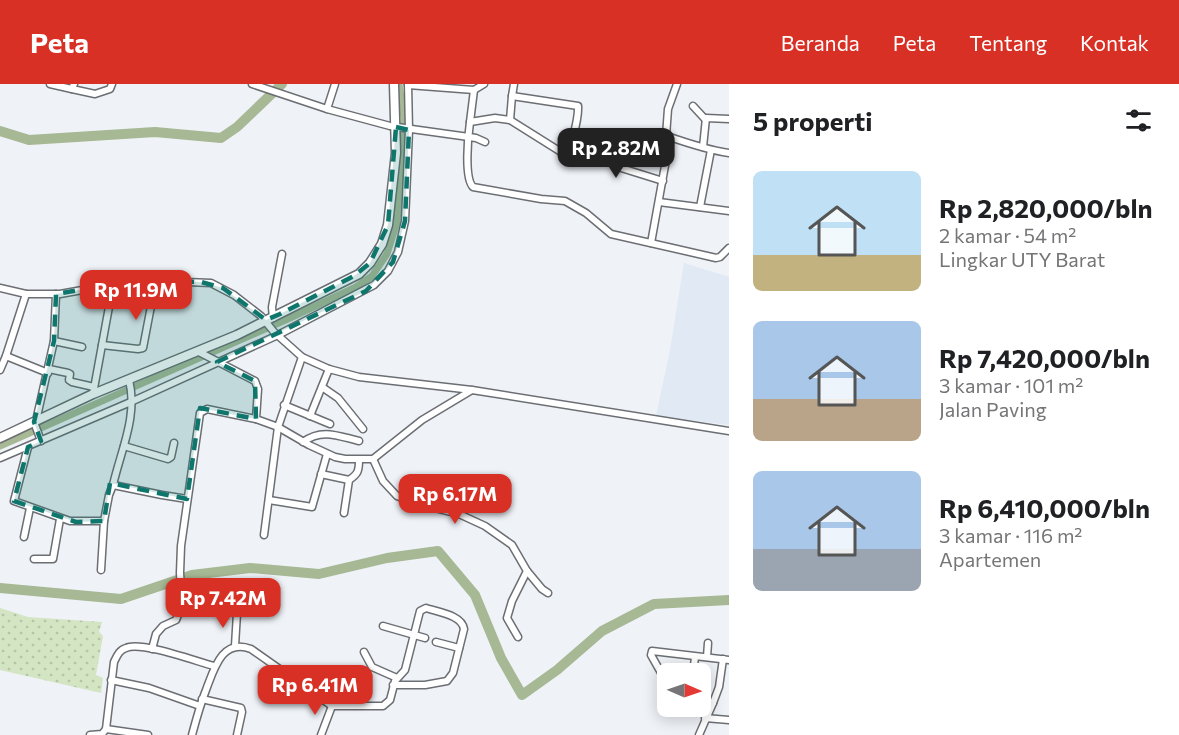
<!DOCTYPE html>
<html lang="id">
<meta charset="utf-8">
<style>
body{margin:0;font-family:Commissioner,sans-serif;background:#f2f2f2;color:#202124;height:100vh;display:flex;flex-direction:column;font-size:22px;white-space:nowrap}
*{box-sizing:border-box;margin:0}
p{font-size:20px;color:#757577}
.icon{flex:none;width:33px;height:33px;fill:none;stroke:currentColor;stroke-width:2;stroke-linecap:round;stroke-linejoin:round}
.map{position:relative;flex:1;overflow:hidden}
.side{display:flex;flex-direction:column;background:#fff;width:450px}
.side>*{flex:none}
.needle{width:39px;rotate:92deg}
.fabs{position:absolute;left:657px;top:579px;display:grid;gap:12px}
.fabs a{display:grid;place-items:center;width:54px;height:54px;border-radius:9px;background:#fff;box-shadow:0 3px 15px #0003;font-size:30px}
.price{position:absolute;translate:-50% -51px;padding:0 14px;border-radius:12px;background:#d93025;color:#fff;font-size:20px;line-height:39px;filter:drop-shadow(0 2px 3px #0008)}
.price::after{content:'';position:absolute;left:50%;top:36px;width:18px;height:14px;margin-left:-9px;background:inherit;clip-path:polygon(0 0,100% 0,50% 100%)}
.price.selected{background:#222;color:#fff}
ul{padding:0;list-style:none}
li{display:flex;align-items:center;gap:18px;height:150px;padding:0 24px}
li span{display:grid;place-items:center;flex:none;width:168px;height:120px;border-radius:9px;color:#555}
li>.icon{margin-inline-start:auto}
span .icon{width:72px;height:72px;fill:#fffc;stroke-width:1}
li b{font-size:26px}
h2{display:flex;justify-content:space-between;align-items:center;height:72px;padding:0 24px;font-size:26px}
header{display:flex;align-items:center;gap:36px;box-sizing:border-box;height:84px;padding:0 30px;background:#d93025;color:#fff}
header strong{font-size:28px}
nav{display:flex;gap:33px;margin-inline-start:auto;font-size:21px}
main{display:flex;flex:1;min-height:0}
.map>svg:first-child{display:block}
.built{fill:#e0e9f4}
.grass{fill:url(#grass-dots)}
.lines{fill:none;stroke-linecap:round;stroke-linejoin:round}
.canal{stroke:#a6b894;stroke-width:7}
.river{stroke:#a6b894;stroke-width:10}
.street-casing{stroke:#6b6e72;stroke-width:9}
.secondary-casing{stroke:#6b6e72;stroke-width:11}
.street{stroke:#fff;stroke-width:6}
.secondary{stroke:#fff;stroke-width:8}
.marked{fill:#0f766e;fill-opacity:0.2;stroke:#0f766e;stroke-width:4.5;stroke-dasharray:12 8;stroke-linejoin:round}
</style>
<header>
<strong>Peta</strong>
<nav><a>Beranda</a><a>Peta</a><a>Tentang</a><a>Kontak</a></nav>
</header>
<main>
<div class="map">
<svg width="729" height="651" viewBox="0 0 729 651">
<defs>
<pattern id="grass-dots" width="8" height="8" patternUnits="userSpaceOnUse" patternTransform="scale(1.5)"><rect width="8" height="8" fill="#d4e5c3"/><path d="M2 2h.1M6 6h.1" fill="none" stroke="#b5c4a7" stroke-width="1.8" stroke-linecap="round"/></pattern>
</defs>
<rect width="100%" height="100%" fill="#eff2f7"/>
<!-- built -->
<polygon class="built" points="684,179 729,193 729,341 656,332 670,266"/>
<!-- grass -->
<polygon class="grass" points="0,524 28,533 102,538 99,548 103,552 96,591 103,594 101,609 0,586"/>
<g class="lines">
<!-- canal -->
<polyline class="canal" points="0,362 290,234 356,203 372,192 387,170 397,138 404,34 399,0"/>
<!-- river -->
<g class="river">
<polyline points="0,47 29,56 155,48 221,54 237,43 282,0"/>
<polyline points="0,504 121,515 192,491 250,484 319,490 387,474 438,467 475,511 501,574 522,611 557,586 602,547 654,520 729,516"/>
</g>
<!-- street casing -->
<g class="street-casing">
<g id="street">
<polyline points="50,0 72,5 74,0"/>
<polyline points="252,0 327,25 390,42 476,54 485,58"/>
<polyline points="408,1 474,6 484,0"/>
<polyline points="72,5 95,10 110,5 112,0"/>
<polyline points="512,12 514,0"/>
<polyline points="693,22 705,35"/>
<polyline points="327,25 335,0"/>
<path d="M510,36L512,12L578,22C579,39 571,54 569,71"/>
<polyline points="470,38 474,6"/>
<polyline points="666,52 668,25 677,0"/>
<polyline points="623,55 618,83 663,97"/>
<polyline points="703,63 706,34 729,35"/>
<path d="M729,69C708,66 687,59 667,52C641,44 602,63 577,71L561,68L510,36L495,34L470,38C468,52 464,94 473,103L541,115L565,117L586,129L611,150L716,174L720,173L729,164"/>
<polyline points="659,118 729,127"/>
<polyline points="700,123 711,66"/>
<polyline points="651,159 670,54"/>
<polyline points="0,204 26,210 60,210 138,196 211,199 234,211 261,232 274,248 302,273 329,285 359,293 472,306 729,347"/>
<polyline points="273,234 272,223 282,170"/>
<polyline points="54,257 82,263"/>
<polyline points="102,261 138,265 143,264 156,196"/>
<polyline points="199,268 255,297 258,305 256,335 278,343 309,361 335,373 345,375 373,375 422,336 472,306"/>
<polyline points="6,272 48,289"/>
<polyline points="49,285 68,289 70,290 69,296 72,298 94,303"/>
<polyline points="0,286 6,272 26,210"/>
<path d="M129,296C138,332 121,366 113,401L162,411L187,415"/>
<polyline points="322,303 338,314 363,345"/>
<polyline points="93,310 113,201"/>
<polyline points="284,321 330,340"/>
<polyline points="310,332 329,285"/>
<polyline points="36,337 54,257 56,210"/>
<polyline points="34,338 41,357"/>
<path d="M303,358C322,344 338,352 359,357"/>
<polyline points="124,362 168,375 171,373 174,359"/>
<polyline points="28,363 14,417 70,437 104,437 109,411 113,401"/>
<polyline points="0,374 133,317 278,251 374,201 388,187 398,168 405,137 409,46 408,0"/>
<polyline points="373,375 383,397 397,412 418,420 459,430 485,442 512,461 527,487 542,505 548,509"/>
<polyline points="321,390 349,396"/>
<polyline points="269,416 312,423 327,370"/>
<path d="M344,429L349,396C358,390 359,387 359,376"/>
<polyline points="264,451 278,343 302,273"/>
<polyline points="24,453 30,424"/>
<polyline points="34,475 53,475 60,435"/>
<polyline points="101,486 104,437"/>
<polyline points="383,542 425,554"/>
<polyline points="518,553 507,534 512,517 527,487"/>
<polyline points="436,558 459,564"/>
<polyline points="235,562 237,529"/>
<polyline points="152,565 156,550 163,542 176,536 182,521 180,489 181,462 200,329 207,325 256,335"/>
<polyline points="364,568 372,583 397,594"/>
<polyline points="707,573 708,559"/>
<polyline points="693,590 695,573"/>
<polyline points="111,596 149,604 200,622"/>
<polyline points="668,601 651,571 652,567 729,576"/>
<polyline points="202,615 241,624 242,628 237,651"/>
<polyline points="700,617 713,619 719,603 723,575"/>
<polyline points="705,634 729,636"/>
<polyline points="106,645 148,651"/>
<path d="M90,651L102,650L106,645L114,578C117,572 119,566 126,564C141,557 195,577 214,582"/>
<path d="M192,651C196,636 200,621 206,606C214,585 222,554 251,565L332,622H383L390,616L395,597L405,586L420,527L426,524C438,528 462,531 464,545L453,589L447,597L425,601H393"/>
<polyline points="321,651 332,622"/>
<polyline points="699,651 713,619"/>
</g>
</g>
<!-- secondary casing -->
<g class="secondary-casing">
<polyline id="secondary" points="0,354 93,310 237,251 359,190 370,179 382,160 388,141 396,69 394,0"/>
</g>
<!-- street -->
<use href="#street" class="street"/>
<!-- secondary -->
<use href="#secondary" class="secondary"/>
</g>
<!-- marked area -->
<path class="marked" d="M396,43L409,46L405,137L393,178L366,207L217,278L255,297L256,335L200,324L187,415L110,399L104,437L76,438L14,417L28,363L41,357L34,338L54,257L56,210L138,196L201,198L223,204L266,236L280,230L354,192L370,179L388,141Z"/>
</svg>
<div class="fabs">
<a><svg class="needle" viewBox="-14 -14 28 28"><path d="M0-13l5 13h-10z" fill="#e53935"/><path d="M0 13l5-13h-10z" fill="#757577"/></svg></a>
</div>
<b class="price selected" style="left:616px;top:95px">Rp 2.82M</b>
<b class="price" style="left:136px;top:237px">Rp 11.9M</b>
<b class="price" style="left:455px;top:441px">Rp 6.17M</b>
<b class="price" style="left:223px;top:545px">Rp 7.42M</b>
<b class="price" style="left:315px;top:632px">Rp 6.41M</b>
</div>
<section class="side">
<h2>5 properti<svg class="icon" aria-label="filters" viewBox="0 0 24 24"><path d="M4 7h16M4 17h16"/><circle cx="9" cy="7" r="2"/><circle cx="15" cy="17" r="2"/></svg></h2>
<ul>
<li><span style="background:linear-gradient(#bfe0f5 70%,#c2b280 0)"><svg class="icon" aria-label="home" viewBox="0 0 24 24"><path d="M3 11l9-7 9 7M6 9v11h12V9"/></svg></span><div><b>Rp 2,820,000/bln</b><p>2 kamar · 54 m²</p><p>Lingkar UTY Barat</p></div></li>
<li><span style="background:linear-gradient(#a9c7e8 65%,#b9a48a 0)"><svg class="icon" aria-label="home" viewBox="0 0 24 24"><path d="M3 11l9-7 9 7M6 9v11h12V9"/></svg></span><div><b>Rp 7,420,000/bln</b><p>3 kamar · 101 m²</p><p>Jalan Paving</p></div></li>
<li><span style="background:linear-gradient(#a9c7e8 65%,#9aa5b1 0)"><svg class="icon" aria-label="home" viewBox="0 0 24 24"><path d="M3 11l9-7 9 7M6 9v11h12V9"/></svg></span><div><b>Rp 6,410,000/bln</b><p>3 kamar · 116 m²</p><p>Apartemen</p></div></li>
</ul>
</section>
</main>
